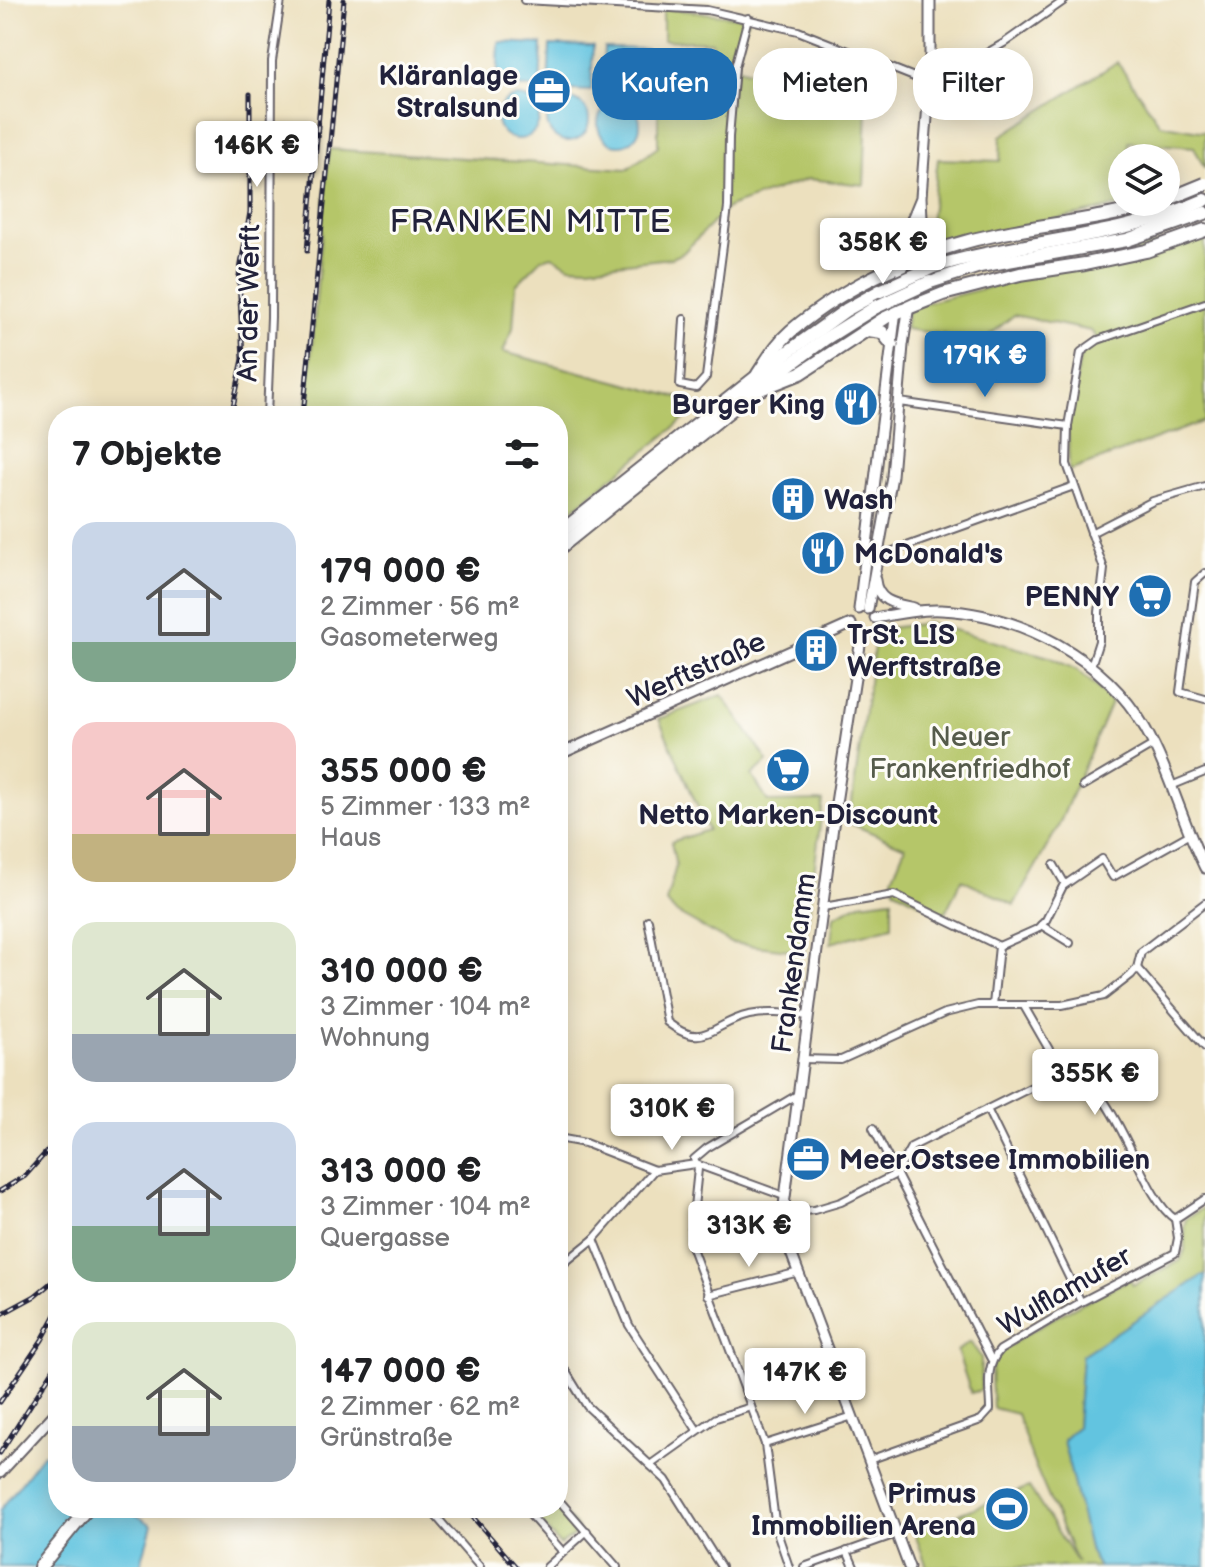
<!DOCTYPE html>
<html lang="de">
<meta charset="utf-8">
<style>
body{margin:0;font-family:"Balsamiq Sans",sans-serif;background:#f6f6f6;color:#202124;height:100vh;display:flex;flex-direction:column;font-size:30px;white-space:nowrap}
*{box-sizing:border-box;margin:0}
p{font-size:26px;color:#757577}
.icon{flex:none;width:44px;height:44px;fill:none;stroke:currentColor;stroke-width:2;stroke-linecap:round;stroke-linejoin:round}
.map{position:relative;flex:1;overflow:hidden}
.drawer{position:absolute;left:48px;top:406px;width:520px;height:1112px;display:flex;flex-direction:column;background:#fff;border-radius:32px;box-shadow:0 4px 20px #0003}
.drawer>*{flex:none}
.guide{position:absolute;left:592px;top:48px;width:492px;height:72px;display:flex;gap:16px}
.tools{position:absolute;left:1108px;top:144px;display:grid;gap:16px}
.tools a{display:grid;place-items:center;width:72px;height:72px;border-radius:50%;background:#fff;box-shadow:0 4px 20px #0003;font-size:40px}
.price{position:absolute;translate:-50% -68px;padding:0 18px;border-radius:8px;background:#fff;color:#222;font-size:26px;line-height:52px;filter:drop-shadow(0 2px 4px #0008)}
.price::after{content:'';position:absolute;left:50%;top:48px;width:24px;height:18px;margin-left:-12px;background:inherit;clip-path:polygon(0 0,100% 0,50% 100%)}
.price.current{background:#1f6fb2;color:#fff}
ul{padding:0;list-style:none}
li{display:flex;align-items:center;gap:24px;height:200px;padding:0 24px}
li span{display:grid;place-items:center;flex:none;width:224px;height:160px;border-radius:24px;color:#555}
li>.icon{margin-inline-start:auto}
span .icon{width:96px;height:96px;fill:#fffc;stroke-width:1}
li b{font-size:34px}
h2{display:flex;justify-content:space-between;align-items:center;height:96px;padding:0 24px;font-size:34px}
.tag{padding:0 28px;border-radius:32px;background:#fff;box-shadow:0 4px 20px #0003;font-size:28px;line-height:72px}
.tag.current{background:#1f6fb2;color:#fff}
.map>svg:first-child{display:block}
.green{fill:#b5c669;stroke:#6c7452;stroke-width:2}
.water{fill:#62c4e0;stroke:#42738e;stroke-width:2}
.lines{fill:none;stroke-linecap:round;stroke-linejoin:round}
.street-casing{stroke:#696469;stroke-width:10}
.secondary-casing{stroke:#696469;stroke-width:13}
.highway-casing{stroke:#696469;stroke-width:16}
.street{stroke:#fff;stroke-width:6}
.secondary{stroke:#fff;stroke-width:9}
.highway{stroke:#fff;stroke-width:12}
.rail-casing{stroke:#22223b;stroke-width:5}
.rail{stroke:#fdfcf7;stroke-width:2;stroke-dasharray:6;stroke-linecap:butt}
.highway-bridge-casing{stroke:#696469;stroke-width:16;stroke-linecap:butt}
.highway-bridge{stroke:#fff;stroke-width:12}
.labels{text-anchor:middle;stroke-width:6;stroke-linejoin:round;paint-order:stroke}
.poi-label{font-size:28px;font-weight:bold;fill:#22223b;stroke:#fdfcf7;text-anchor:end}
.street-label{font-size:28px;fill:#22223b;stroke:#fdfcf7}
.park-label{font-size:28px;fill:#555b4b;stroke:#fdfcf7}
.quarter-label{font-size:32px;letter-spacing:2px;fill:#22223b;stroke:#fdfcf7}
</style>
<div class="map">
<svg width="1205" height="1567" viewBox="0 0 1205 1567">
<rect width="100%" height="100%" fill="#fdfcf7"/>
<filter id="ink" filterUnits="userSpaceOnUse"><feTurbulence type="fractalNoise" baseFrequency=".0125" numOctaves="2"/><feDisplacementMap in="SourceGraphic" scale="16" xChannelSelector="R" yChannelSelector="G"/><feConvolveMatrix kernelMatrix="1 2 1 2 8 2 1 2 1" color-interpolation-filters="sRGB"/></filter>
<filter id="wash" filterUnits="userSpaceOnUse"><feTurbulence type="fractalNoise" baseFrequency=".006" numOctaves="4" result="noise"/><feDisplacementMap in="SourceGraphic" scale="32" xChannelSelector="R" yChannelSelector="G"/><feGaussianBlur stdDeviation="1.8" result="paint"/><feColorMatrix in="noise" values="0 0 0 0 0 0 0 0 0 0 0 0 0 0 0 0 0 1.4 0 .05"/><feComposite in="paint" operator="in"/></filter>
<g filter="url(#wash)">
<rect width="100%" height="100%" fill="#ece0be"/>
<!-- green -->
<g class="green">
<polygon points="663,8 748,18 735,67 867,106 864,185 808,179 728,207 683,253 671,258 588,267 569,266 552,256 542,259 516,285 513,328 503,352 688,400 700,407 558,521 558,416 306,416 329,149 627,169 658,147 658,108 706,107 712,42 663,40"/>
<polygon points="1117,62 1160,124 1205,132 1205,169 1194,147 1129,142 1127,158 1122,158 1121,199 1122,202 1138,202 946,243 931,242 928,238 938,159 1000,161 1001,136"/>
<polygon points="1205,230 1205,421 1069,471 1068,426 1081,352 1097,339 1091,331 1014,315 984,340 905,329 908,307 1085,264"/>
<polygon points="929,623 1049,657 1077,670 1096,686 1111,703 1058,827 1014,905 962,879 944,915 895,890 892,878 905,847 849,823 875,640 888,628"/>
<polygon points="722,695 768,761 752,775 768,802 823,801 804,952 731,943 675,912 666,902 676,866 671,842 708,830 659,719"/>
<polygon points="892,899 892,926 831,943 834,916 860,903"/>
<path d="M1205,1207V1276L1082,1355L1077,1427L1063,1440L1090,1552L1099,1567H927L914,1531L1029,1487L1077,1563L1032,1459L1017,1414L993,1408C993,1395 989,1376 993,1364C1002,1340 1104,1292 1130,1279L1133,1285L1180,1261L1185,1250L1184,1226L1186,1219Z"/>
<polygon points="970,1342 981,1357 981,1390 971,1393 957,1351"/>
<polygon points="558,1507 578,1529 576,1534 560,1545 526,1508"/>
</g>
<!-- water -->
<g class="water">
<polygon points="499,42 542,44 540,88 497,87"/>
<polygon points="550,45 593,46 591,91 548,89"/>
<polygon points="604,48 646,49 644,94 602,92"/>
<circle cx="518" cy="118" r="21"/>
<circle cx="568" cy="120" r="21"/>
<circle cx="619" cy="124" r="21"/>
<polygon points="1202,1276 1205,1276 1205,1567 1099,1567 1090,1552 1063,1440 1077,1427 1082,1355"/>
<polygon points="43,1454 58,1464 58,1508 125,1508 152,1525 140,1567 0,1567 0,1510"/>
</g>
</g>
<g filter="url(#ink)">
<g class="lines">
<!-- street casing -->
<g class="street-casing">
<g id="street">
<polyline points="524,0 707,10 798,31 919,79 956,71 1004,43 1065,0"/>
<polyline points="684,319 680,385 696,388 706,377 728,207 729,137 735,67 748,18"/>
<polyline points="899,402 1068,426"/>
<polyline points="267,416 271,317 272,61 281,0"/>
<polyline points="1091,533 1153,501 1205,486"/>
<polyline points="879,556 1074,486"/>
<polyline points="1205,573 1195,582 1180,692 1205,699"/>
<polyline points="1091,666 1099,641 1099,612 1104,569 1067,464 1068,426 1081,352 1098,340 1205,303"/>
<polyline points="1083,786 1153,745"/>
<polyline points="1171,786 1205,772"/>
<polyline points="1054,865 1065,884"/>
<polyline points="823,907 894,895 999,946 993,1005"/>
<path d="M648,920L667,1022C705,1052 712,1023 749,1015C768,1011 789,1014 808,1016"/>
<polyline points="1041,925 1070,943"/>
<polyline points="999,946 1037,929 1046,920 1063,886 1102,859 1113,877 1190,834"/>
<polyline points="1137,968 1205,1047"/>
<path d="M1024,1006L1062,1072C1115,1072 1138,1195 1175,1219"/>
<polyline points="802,1059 841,1060 945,1013 978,1005 1062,1005 1104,996 1131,975 1137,968 1141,952 1205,903"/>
<polyline points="987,1109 1081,1302"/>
<polyline points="873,1128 991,1359"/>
<polyline points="558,1138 585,1143 654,1170 696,1164 784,1196"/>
<polyline points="783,1213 814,1210 841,1202 896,1174 911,1147 1062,1072"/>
<polyline points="594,1239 629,1325 697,1430"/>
<polyline points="558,1268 594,1239 654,1170"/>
<polyline points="708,1295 799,1272"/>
<polyline points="558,1359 587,1406 666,1480 721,1567"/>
<polyline points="765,1444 853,1416"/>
<path d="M869,1460L981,1420L990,1410C990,1389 984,1367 1000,1350L1081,1302L1175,1253L1178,1238L1175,1219L1205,1199"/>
<polyline points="650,1465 716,1418 751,1407"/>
<polyline points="558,1499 617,1567"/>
<polyline points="429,1508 480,1567"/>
<polyline points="524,1508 563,1552"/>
<polyline points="847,1551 854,1567"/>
<polyline points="547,1567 587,1531"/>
<polyline points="789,1567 776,1529 765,1444 692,1248 691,1236 698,1169 694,1159 707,1148 797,1095"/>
<polyline points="804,1567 896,1534"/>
</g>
</g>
<!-- secondary casing -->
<g class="secondary-casing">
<g id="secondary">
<path d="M875,580C877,602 896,604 914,608"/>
<polyline points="859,609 899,286 908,229 920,200"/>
<polyline points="868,609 892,476 903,345 922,218 921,197 930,77 930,0"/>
<path d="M875,618C897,614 919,609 941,610C1021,614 1104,658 1145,728C1170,772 1182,822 1205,868"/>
<polyline points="862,632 836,803 783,1213 790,1250 909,1567"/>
<polyline points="558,755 851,624"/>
<polyline points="0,1473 58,1410"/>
</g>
</g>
<!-- highway casing -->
<g class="highway-casing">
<g id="highway">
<polyline points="919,238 929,246 942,247"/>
<path d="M933,267C1023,240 1118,239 1205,200"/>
<polyline points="930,282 980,266 1127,240 1205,213"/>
<polyline points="868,330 882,332 892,344"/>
<path d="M758,374C768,359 777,343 791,331C848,283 926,248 999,234C1053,223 1108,219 1160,202"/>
<polyline points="753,392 801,373 888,316 943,294 1020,274 1085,264 1146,251 1205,230"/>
<polyline points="558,534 789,351 846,310 880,291"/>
<polyline points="558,549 753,392 825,339 876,307"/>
<polyline points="40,1567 88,1508"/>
</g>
</g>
<!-- street -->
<use href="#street" class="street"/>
<!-- secondary -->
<use href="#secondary" class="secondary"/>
<!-- highway -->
<use href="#highway" class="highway"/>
<!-- rail casing -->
<g class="rail-casing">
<g id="rail">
<polyline points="307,251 329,0"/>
<polyline points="231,416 243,359 239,276 250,212 250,94"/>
<polyline points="303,416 344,0"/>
<polyline points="0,1191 25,1176 58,1139"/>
<polyline points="0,1315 35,1296 58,1277"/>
<polyline points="0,1402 42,1340 58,1311"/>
<polyline points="0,1453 58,1362"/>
<polyline points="465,1508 516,1567"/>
</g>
</g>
<!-- rail -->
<use href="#rail" class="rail"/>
<!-- highway-bridge casing -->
<g class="highway-bridge-casing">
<g id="highway-bridge">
<polyline points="1166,200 1205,184"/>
<polyline points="880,291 933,267"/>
<polyline points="876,307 930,282"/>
</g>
</g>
<!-- highway-bridge -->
<use href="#highway-bridge" class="highway-bridge"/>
</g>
</g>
<!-- icons -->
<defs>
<g id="office-disc" transform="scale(2.3)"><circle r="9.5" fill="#1f6fb2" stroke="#fdfcf7"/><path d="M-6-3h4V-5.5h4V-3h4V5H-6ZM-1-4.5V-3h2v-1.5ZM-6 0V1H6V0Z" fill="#fff"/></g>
<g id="restaurant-disc" transform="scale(2.3)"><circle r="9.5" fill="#1f6fb2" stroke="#fdfcf7"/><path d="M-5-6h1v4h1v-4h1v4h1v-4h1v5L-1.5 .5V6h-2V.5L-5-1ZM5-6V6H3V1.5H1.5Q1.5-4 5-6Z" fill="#fff"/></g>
<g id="building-disc" transform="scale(2.3)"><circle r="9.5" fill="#1f6fb2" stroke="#fdfcf7"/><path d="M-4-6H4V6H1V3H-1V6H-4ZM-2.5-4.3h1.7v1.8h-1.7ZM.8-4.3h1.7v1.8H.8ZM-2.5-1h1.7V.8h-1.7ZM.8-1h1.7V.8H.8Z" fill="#fff"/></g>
<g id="supermarket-disc" transform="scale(2.3)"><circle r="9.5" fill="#1f6fb2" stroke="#fdfcf7"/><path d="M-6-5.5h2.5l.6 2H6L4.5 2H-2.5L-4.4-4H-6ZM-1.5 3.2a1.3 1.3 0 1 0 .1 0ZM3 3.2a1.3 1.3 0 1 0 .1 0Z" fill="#fff"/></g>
<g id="stadium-disc" transform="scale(2.3)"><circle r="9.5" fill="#1f6fb2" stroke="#fdfcf7"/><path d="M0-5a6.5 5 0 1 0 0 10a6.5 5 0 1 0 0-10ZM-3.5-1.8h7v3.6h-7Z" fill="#fff"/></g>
</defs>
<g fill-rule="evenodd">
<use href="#office-disc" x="549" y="91"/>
<use href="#restaurant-disc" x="856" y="404"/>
<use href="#building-disc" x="793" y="499"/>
<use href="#restaurant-disc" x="823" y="553"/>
<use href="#supermarket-disc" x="1150" y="596"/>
<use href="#building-disc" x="816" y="650"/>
<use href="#supermarket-disc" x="788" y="770"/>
<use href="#office-disc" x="808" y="1159"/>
<use href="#stadium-disc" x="1007" y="1509"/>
</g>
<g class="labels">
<!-- poi labels -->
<g class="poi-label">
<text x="518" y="85">Kläranlage<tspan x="518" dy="32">Stralsund</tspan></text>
<text x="825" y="414">Burger King</text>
<text x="824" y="509" text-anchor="start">Wash</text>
<text x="854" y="563" text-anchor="start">McDonald's</text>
<text x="1119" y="606">PENNY</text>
<text x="847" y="644" text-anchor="start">TrSt. LIS<tspan x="847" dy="32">Werftstraße</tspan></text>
<text x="788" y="824" text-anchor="middle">Netto Marken-Discount</text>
<text x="839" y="1169" text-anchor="start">Meer.Ostsee Immobilien</text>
<text x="976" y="1503">Primus<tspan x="976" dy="32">Immobilien Arena</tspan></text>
</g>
<!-- street labels -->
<g class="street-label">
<text transform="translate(248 303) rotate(-89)" y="10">An der Werft</text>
<text transform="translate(696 669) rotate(-24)" y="10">Werftstraße</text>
<text transform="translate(793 963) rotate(-82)" y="10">Frankendamm</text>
<text transform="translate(1064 1290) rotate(-30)" y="10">Wulflamufer</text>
</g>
<!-- park labels -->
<g class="park-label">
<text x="970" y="746">Neuer<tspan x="970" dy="32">Frankenfriedhof</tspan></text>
</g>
<!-- quarter labels -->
<g class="quarter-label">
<text x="531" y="232">FRANKEN MITTE</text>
</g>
</g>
</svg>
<div class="tools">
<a><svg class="icon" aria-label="layers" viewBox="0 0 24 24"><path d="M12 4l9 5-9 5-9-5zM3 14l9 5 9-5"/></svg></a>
</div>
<b class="price" style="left:257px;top:189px">146K €</b>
<b class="price" style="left:883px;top:286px">358K €</b>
<b class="price current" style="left:985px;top:399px">179K €</b>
<b class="price" style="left:1095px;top:1117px">355K €</b>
<b class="price" style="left:672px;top:1152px">310K €</b>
<b class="price" style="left:749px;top:1269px">313K €</b>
<b class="price" style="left:805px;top:1416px">147K €</b>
<div class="guide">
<a class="tag current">Kaufen</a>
<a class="tag">Mieten</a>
<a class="tag">Filter</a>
</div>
<section class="drawer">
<h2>7 Objekte<svg class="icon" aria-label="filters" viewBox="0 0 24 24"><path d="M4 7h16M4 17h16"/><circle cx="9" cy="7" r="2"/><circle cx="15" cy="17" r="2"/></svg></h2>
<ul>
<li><span style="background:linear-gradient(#c9d6e8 75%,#7fa58c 0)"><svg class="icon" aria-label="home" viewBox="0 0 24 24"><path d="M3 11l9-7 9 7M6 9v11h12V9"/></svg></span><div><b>179 000 €</b><p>2 Zimmer · 56 m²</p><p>Gasometerweg</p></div></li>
<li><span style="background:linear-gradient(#f6c9c9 70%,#c2b280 0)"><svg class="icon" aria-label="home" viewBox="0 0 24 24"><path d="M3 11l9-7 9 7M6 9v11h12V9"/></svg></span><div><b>355 000 €</b><p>5 Zimmer · 133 m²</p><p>Haus</p></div></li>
<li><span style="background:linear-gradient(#dfe7d0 70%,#9aa5b1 0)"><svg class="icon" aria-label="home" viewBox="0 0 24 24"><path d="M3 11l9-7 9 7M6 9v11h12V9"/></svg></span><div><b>310 000 €</b><p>3 Zimmer · 104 m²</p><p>Wohnung</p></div></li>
<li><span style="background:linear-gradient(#c9d6e8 65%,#7fa58c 0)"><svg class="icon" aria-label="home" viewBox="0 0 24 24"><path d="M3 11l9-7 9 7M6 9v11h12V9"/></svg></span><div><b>313 000 €</b><p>3 Zimmer · 104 m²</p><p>Quergasse</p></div></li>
<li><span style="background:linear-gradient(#dfe7d0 65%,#9aa5b1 0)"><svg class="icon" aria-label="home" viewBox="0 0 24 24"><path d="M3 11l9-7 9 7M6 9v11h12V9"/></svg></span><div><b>147 000 €</b><p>2 Zimmer · 62 m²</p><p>Grünstraße</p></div></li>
</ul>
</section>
</div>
